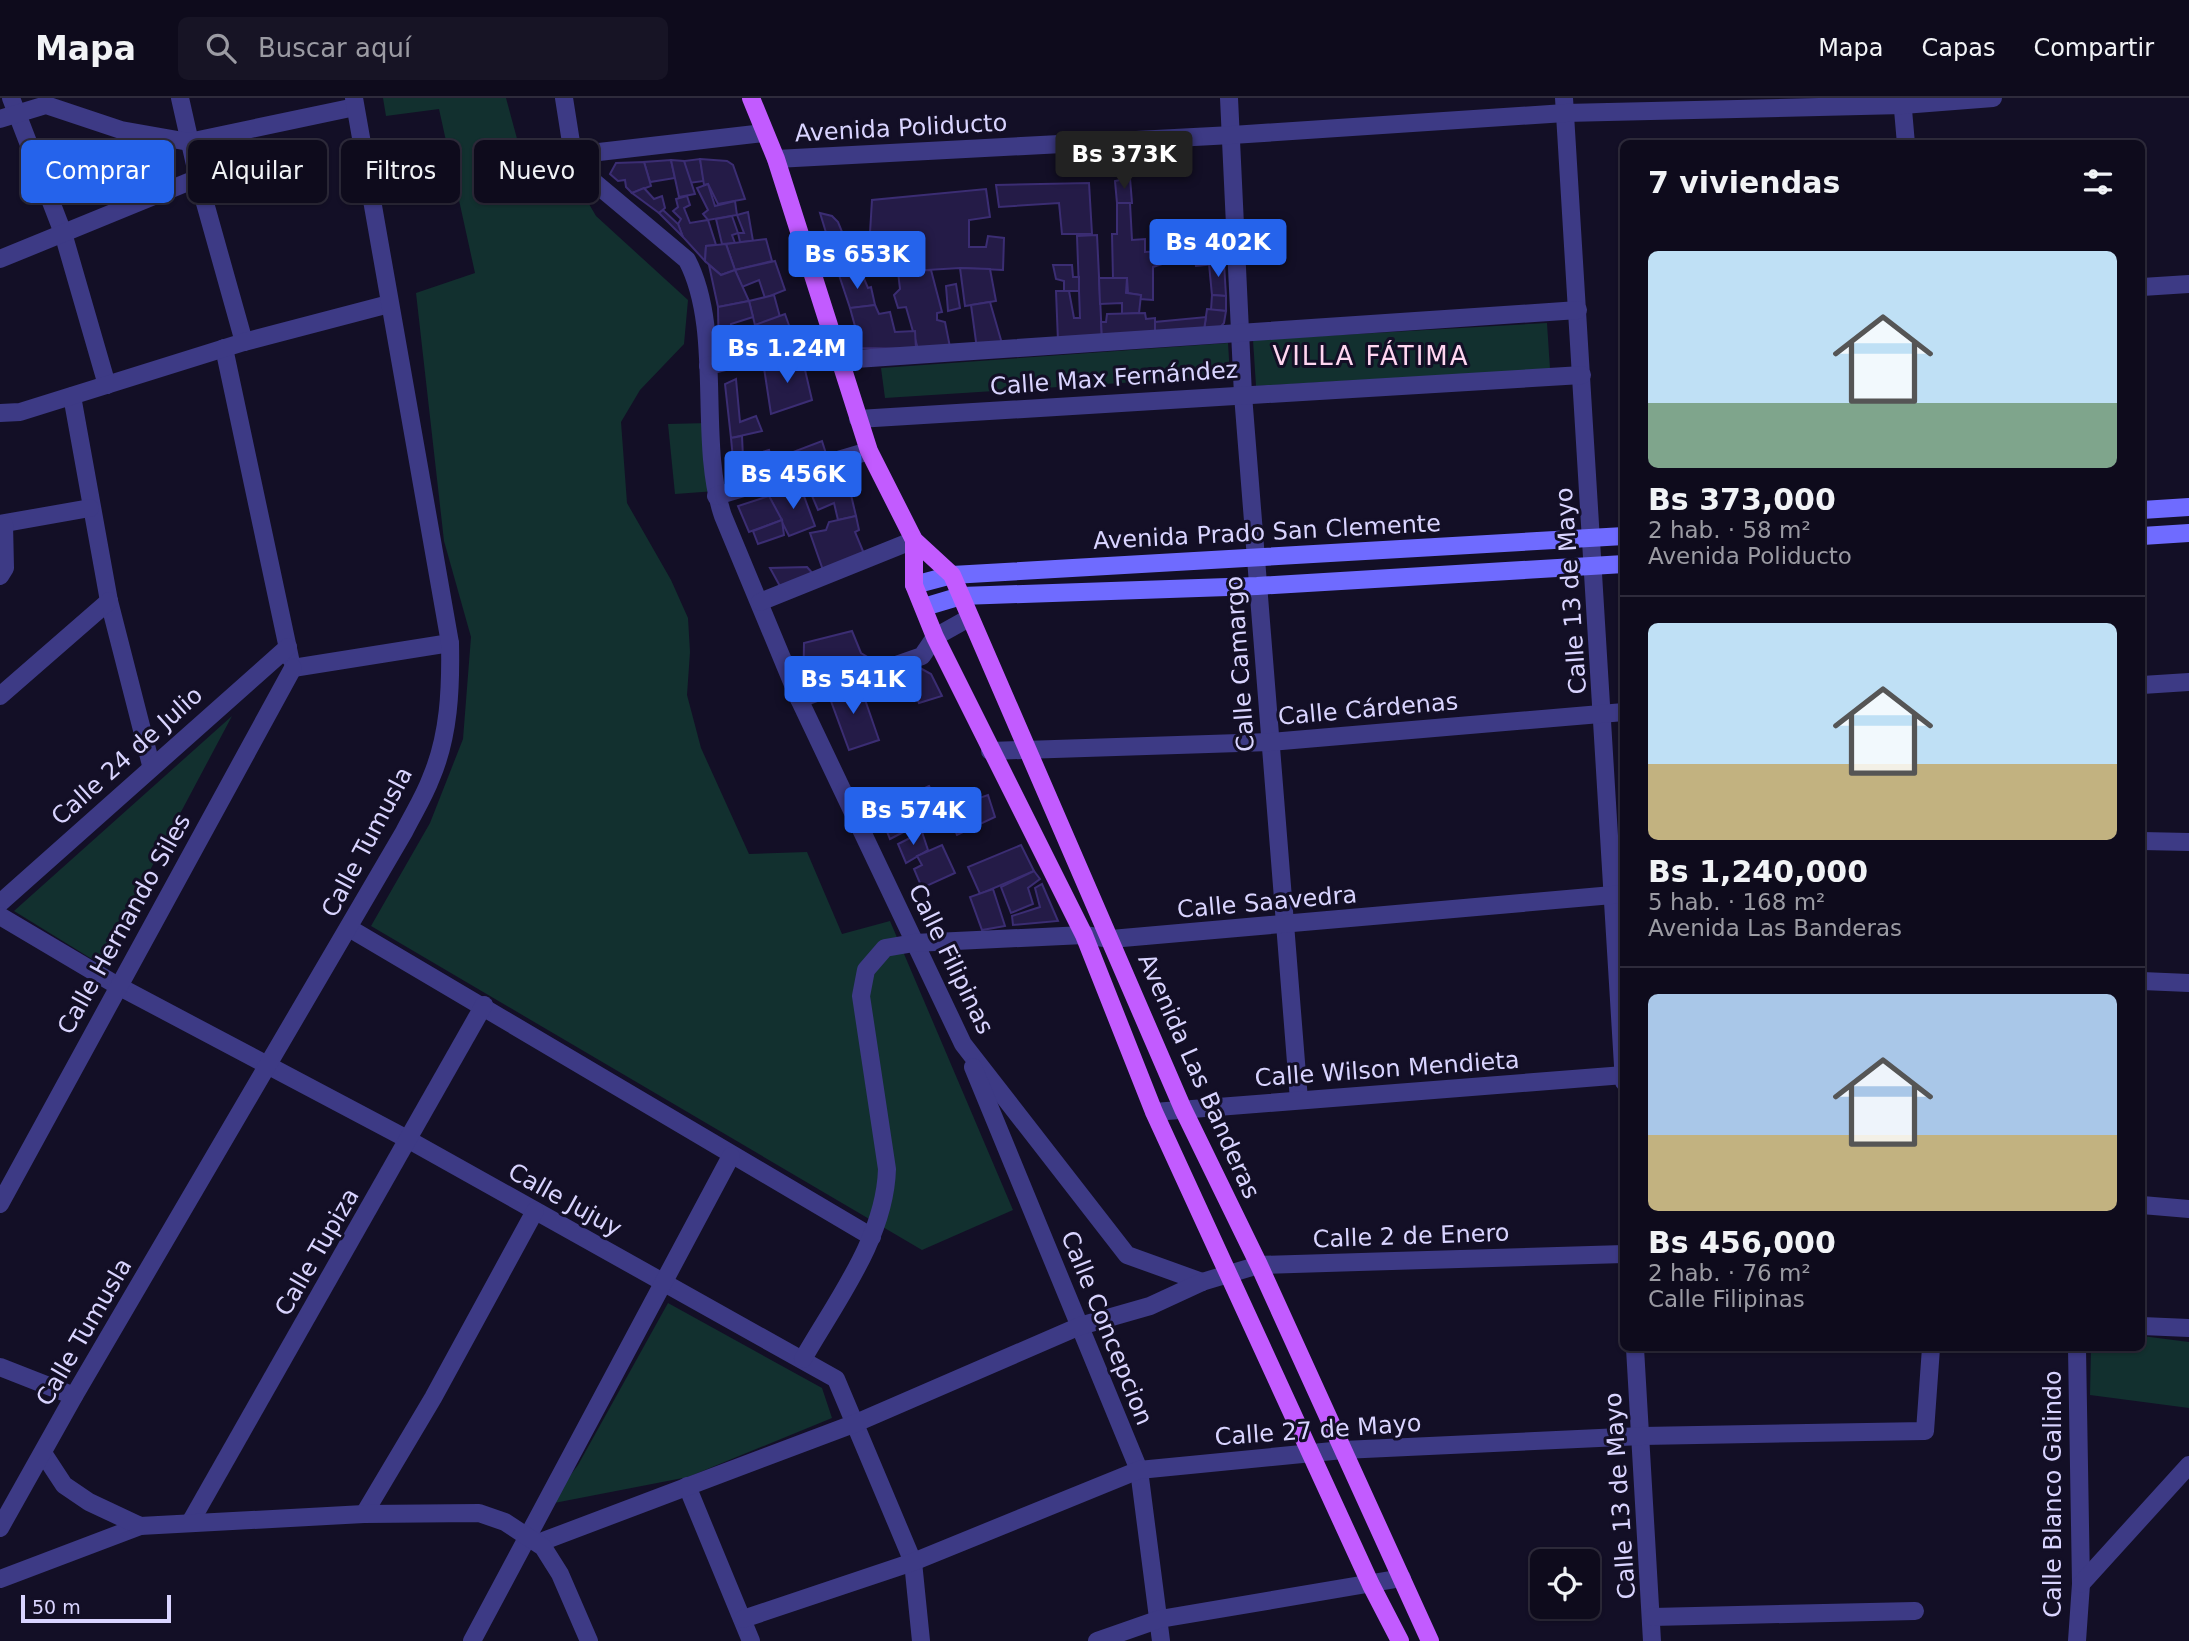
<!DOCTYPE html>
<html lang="es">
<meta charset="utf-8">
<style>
body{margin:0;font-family:"DejaVu Sans",sans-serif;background:#171425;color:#f1f3f6;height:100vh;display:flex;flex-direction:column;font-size:26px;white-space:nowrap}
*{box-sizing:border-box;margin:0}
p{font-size:23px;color:#9b9ba3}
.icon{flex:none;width:38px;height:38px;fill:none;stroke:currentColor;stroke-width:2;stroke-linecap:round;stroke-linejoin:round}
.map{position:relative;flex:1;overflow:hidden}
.details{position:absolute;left:1620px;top:42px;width:525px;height:1211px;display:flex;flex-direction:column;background:#0e0b1c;border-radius:10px;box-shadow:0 2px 5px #0004,0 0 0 2px #2e2b3b}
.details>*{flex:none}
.top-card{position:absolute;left:21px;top:42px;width:665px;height:63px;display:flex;gap:14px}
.controls{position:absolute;left:1530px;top:1451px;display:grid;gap:14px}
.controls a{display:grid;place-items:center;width:70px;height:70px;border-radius:10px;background:#0e0b1c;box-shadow:0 2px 5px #0004,0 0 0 2px #2e2b3b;font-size:35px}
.scale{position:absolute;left:21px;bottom:18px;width:150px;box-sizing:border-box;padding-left:7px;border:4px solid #d9d4ff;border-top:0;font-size:19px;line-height:24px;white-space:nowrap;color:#d9d4ff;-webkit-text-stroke:5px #130f26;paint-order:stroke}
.price{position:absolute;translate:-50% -60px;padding:0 16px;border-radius:7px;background:#2563eb;color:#fff;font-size:23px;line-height:46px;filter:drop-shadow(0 2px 4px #0008)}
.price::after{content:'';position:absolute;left:50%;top:42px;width:21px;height:16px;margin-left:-10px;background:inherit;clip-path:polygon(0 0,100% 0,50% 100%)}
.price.selected{background:#222;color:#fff}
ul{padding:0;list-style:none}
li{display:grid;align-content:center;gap:14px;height:371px;padding:0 28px}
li+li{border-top:2px solid #2e2b3b}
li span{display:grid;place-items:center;height:217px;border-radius:10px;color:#555}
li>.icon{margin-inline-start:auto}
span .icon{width:126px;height:126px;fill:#fffc;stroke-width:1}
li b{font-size:30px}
h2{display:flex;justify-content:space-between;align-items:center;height:84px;padding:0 28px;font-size:30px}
.pill{padding:0 24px;border-radius:10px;background:#0e0b1c;box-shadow:0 2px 5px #0004,0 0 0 2px #2e2b3b;font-size:24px;line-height:63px}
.pill.selected{background:#2563eb;color:#fff}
header{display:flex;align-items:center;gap:42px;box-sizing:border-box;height:98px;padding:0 35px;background:#0e0b1c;border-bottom:2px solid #2e2b3b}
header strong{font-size:33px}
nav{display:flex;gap:38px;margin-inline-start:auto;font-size:24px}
.search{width:490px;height:63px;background:#171425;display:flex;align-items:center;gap:18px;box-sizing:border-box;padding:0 24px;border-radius:10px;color:#9b9ba3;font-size:26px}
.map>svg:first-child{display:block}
.green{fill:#12302f}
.building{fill:#241b47;stroke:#3b2d73;stroke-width:2}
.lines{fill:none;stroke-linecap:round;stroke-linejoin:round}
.minor{stroke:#3d3a85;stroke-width:18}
.tertiary{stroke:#3d3a85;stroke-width:18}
.secondary{stroke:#6f6bff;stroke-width:18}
.primary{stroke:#c25bff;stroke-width:18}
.labels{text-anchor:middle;stroke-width:6;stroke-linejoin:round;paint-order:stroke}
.street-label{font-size:24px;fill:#d9d4ff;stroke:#130f26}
.neighbourhood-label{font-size:26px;letter-spacing:2px;fill:#ffd6f0;stroke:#130f26}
</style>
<header>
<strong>Mapa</strong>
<div class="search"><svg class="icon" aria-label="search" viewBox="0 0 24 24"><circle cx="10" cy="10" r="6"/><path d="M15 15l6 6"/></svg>Buscar aquí</div>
<nav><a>Mapa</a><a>Capas</a><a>Compartir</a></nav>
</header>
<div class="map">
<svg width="2189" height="1543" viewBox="0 0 2189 1543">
<rect width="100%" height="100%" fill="#130f26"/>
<!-- green -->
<g class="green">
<polygon points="383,0 506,0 519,48 556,49 596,118 688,202 684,246 640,292 621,324 627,405 671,482 688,520 690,554 687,597 701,650 749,756 807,754 842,836 890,823 1013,1112 922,1152 371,828 430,725 463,641 471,539 444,443 416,195 475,175 439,11 386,18"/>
<polygon points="1547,225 1550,271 1256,288 1253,242"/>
<polygon points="1228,245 1230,278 885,300 881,270"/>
<polygon points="709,325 716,393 675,396 668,326"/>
<polygon points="232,618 100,866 14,813"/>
<polygon points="668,1205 822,1290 832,1320 688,1379 549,1406 578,1367"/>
<polygon points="2142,1238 2189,1244 2189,1310 2090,1297 2091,1250 2142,1250"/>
</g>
<!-- building -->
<g class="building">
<polygon points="700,61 704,83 689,85 684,63"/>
<polygon points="700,61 727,63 733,67 745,101 718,106 708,86 704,87"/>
<polygon points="671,62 675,80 650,84 644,64"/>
<polygon points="671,62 684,63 695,96 679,99"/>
<polygon points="644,64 651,88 632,95 626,89 625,82 618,83 610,76 616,65"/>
<polygon points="1130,80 1132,105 1117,105 1115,83"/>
<polygon points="1089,85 1092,136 1062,136 1059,105 999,109 996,87"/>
<polygon points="708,86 715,108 735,103 737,117 708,122 703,116 708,112 697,90"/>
<polygon points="644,90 654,101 662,98 665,110 659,115 632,95"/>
<polygon points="986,91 990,119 969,122 969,149 986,149 988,138 1004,140 1003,172 960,170 877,175 870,135 872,102"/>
<polygon points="687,98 690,107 684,110 690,125 708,122 716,147 706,148 705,163 683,139 678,126 681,121 673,113 678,109 676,101"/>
<polygon points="1117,105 1130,105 1132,142 1145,141 1145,154 1165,153 1165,165 1153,169 1153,202 1140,201 1141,197 1128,195 1127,180 1113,180 1112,136 1117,136"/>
<polygon points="663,112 678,126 683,139 659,115"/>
<polygon points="748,114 753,143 740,144 738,135 744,135 737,117"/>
<polygon points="820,115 832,118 838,124 849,151 864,144 867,159 860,161 862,176 839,177"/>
<polygon points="732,118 738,135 732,137 735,145 722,146 716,121"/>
<polygon points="1097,137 1102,241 1058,243 1056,193 1069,193 1074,220 1080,220 1077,138"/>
<polygon points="766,141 772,163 735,172 726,146"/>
<polygon points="1223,143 1224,165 1196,168 1193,151"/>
<polygon points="726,146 735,172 721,177 705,163 706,148"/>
<polygon points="775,163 785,192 765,200 759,182 742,189 735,172"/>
<polygon points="1224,165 1226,198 1212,197 1209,166"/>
<polygon points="709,167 721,177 735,172 749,203 718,209"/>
<polygon points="1053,167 1072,167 1073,179 1079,179 1079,193 1064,193 1064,183 1056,181"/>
<polygon points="960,170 990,171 996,203 965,208"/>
<polygon points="931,172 942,214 937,215 937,222 945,224 950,249 918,251 906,209 898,210 894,197 900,191 898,174"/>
<polygon points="862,176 868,190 871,189 875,207 850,210 839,177"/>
<polygon points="1099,180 1127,180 1126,195 1141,197 1139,215 1122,216 1122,205 1100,206"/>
<polygon points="956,186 960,210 948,213 946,188"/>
<polygon points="774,197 780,219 755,227 749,203"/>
<polygon points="1212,197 1226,198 1226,213 1211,212"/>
<polygon points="749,203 753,219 731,226 730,236 739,237 742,260 719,265 718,209"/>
<polygon points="990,204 1003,249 977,251 971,207"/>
<polygon points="875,207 879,216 890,214 895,234 915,233 916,251 861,250 850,210"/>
<polygon points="1207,211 1226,213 1224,225 1217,233 1204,232"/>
<polygon points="1145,215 1146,221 1155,220 1155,240 1102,241 1101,224 1106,224 1107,216"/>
<polygon points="785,216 791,233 760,243 755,227"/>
<polygon points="1206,219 1204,232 1155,237 1155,224"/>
<polygon points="756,231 760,243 769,241 774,253 742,260 738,233"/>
<polygon points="798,231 803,246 774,253 769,241"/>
<polygon points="802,259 812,302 771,316 764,270"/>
<polygon points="736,281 740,324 756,318 762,333 731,340 725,286"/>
<polygon points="742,338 743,360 769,352 778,380 736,392 731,340"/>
<polygon points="822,343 829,365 799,373 793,354"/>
<polygon points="839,375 847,380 856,418 838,422 834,405 818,412 807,386"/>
<polygon points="801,390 815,428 789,438 769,398"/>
<polygon points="769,398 782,422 749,434 738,408"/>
<polygon points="856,418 859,432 855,434 865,458 824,475 810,435 826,432 829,424"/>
<polygon points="782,422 784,437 758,446 753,433"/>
<polygon points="807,469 815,478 781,490 770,470"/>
<polygon points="852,533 861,555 874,563 874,575 803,599 804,545"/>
<polygon points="920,570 931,576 942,598 919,605 915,596 905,599 900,579"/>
<polygon points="846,585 862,593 879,642 849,652 828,595"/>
<polygon points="929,688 942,714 890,741 878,711"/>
<polygon points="988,697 995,719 957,737 947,711"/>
<polygon points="922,734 928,752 906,765 898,746"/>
<polygon points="942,747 955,775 922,790 914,771 922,767 917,758"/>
<polygon points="1021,747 1034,773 980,796 968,769"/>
<polygon points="1034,773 1040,781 1028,790 1033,806 1011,815 1001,789"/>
<polygon points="1042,786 1058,823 1013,827 1012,818 1040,809 1035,790"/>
<polygon points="993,791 1005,828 982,832 970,799"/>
</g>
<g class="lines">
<!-- minor -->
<g class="minor">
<polyline points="11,0 63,135 107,287"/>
<polyline points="180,0 198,80 244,244"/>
<path d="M564,0L573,57L582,74L687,162C724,233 697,343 723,418L799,601L963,946L1127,1157L1202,1184"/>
<polyline points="1229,0 1243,297 1299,1002"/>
<polyline points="1564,0 1624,984"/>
<polyline points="0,21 46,7 121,32 189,44 355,9"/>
<polyline points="573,57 764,35"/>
<polyline points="0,161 198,80"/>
<polyline points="2142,189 2189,186"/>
<polyline points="224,250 290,560"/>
<polyline points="841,262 1578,212"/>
<polyline points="708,268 833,239"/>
<polyline points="72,298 109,503 151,667"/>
<polyline points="0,315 20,314 244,244 389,206"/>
<polyline points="858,321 1582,277"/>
<polyline points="716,398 869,353"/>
<polyline points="0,426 90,410"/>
<polyline points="0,478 5,470 4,426"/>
<polyline points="760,504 914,442"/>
<polyline points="293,570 450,545"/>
<polyline points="2142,587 2189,584"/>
<polyline points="0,598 109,503"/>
<polyline points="799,601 922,558 935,539 969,520"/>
<polyline points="990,653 1270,644 1624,614"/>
<polyline points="2142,743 2189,744"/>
<polyline points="0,805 288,549"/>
<polyline points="0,818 118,888 409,1042 836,1281 913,1464 921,1543"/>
<polyline points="349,830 872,1139"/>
<polyline points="2142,883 2189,885"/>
<polyline points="973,969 1139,1372 1161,1543"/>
<polyline points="1154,1014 1624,977"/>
<polyline points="0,1106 293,570"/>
<polyline points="2142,1107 2189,1111"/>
<polyline points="2142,1228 2189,1230"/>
<polyline points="1635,1250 1652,1543"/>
<polyline points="2077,1250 2081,1486 2077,1543"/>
<path d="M803,1261C836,1203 885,1140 887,1071L861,898L866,872L885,850L914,845L1084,837L1111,841L1624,796"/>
<polyline points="0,1269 74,1298"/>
<polyline points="687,1388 751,1543"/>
<polyline points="364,1416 433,1300 535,1113"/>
<polyline points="191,1423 484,907"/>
<polyline points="538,1445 856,1325 1080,1228 1150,1208 1202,1184 1259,1167 1624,1156"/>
<polyline points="0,1481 140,1428"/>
<polyline points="2081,1486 2189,1367"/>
<polyline points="1652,1519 1915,1513"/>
<polyline points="743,1521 913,1464 1139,1372 1343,1352 1642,1338 1925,1333 1931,1250"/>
<polyline points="472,1543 731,1058"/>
<polyline points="1097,1543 1160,1521 1402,1480"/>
</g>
<!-- tertiary -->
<g class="tertiary">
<polyline points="1902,0 1906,46"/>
<polyline points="776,61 1232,37 1565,15 1903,7 1993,0"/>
<polyline points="43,1355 64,1387 89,1404 140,1428 364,1416 479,1415 505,1424 543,1449 560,1476 589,1543"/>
<path d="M0,1430L74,1298L404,734C413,716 424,699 431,680C449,638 451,591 450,545L354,0"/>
</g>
<!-- secondary -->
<g class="secondary">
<polyline points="2142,412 2189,409"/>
<polyline points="2142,438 2189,435"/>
<polyline points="914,487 952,477 1624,438"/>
<polyline points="924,509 961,498 1257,488 1624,466"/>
</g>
<!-- primary -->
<g class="primary">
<polyline points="751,0 776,61 869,353 914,442 952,477 1183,1011 1259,1167 1430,1543"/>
<polyline points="914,442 914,487 935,539 1084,837 1154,1014 1371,1487 1400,1543"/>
</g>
</g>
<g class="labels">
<!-- street labels -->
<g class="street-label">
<text transform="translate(901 30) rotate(-3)" y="8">Avenida Poliducto</text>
<text transform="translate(1114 280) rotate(-4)" y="8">Calle Max Fernández</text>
<text transform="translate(1267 434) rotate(-3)" y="8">Avenida Prado San Clemente</text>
<text transform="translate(1571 493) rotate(-94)" y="8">Calle 13 de Mayo</text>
<text transform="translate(1240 566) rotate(-94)" y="8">Calle Camargo</text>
<text transform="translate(1368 611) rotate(-5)" y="8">Calle Cárdenas</text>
<text transform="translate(127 658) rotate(-42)" y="8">Calle 24 de Julio</text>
<text transform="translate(367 744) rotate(-62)" y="8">Calle Tumusla</text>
<text transform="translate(1267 804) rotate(-5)" y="8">Calle Saavedra</text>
<text transform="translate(124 826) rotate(-61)" y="8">Calle Hernando Siles</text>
<text transform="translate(951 861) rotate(64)" y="8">Calle Filipinas</text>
<text transform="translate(1387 971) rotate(-4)" y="8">Calle Wilson Mendieta</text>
<text transform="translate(1199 978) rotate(66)" y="8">Avenida Las Banderas</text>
<text transform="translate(565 1102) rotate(29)" y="8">Calle Jujuy</text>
<text transform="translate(1411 1138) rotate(-2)" y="8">Calle 2 de Enero</text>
<text transform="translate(317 1154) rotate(-60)" y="8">Calle Tupiza</text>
<text transform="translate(1107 1230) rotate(68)" y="8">Calle Concepcion</text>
<text transform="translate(84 1234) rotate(-60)" y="8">Calle Tumusla</text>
<text transform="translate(1318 1332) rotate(-4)" y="8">Calle 27 de Mayo</text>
<text transform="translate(2053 1396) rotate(-90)" y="8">Calle Blanco Galindo</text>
<text transform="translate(1620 1398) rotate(-94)" y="8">Calle 13 de Mayo</text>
</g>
<!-- neighbourhood labels -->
<g class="neighbourhood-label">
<text x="1371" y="267">VILLA FÁTIMA</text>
</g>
</g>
</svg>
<div class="controls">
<a><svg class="icon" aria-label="locate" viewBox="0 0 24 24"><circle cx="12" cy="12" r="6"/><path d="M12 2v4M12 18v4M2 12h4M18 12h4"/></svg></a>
</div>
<div class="scale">50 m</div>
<b class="price selected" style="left:1124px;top:93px">Bs 373K</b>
<b class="price" style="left:1218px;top:181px">Bs 402K</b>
<b class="price" style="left:857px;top:193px">Bs 653K</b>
<b class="price" style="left:787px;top:287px">Bs 1.24M</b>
<b class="price" style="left:793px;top:413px">Bs 456K</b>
<b class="price" style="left:853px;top:618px">Bs 541K</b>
<b class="price" style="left:913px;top:749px">Bs 574K</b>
<div class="top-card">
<a class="pill selected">Comprar</a>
<a class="pill">Alquilar</a>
<a class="pill">Filtros</a>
<a class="pill">Nuevo</a>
</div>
<section class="details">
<h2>7 viviendas<svg class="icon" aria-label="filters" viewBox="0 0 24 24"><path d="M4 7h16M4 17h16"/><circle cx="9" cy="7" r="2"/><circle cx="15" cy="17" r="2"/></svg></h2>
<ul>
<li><span style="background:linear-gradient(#bfe0f5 70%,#7fa58c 0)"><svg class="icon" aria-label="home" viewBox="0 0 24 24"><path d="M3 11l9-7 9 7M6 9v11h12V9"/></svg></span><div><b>Bs 373,000</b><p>2 hab. · 58 m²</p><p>Avenida Poliducto</p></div></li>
<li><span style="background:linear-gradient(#bfe0f5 65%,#c2b280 0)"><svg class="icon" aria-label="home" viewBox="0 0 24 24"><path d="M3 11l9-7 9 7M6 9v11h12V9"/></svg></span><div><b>Bs 1,240,000</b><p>5 hab. · 168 m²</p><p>Avenida Las Banderas</p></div></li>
<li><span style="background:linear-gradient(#a9c7e8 65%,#c2b280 0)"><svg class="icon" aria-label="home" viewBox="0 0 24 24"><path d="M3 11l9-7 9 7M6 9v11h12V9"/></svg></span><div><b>Bs 456,000</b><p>2 hab. · 76 m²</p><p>Calle Filipinas</p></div></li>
</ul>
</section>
</div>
